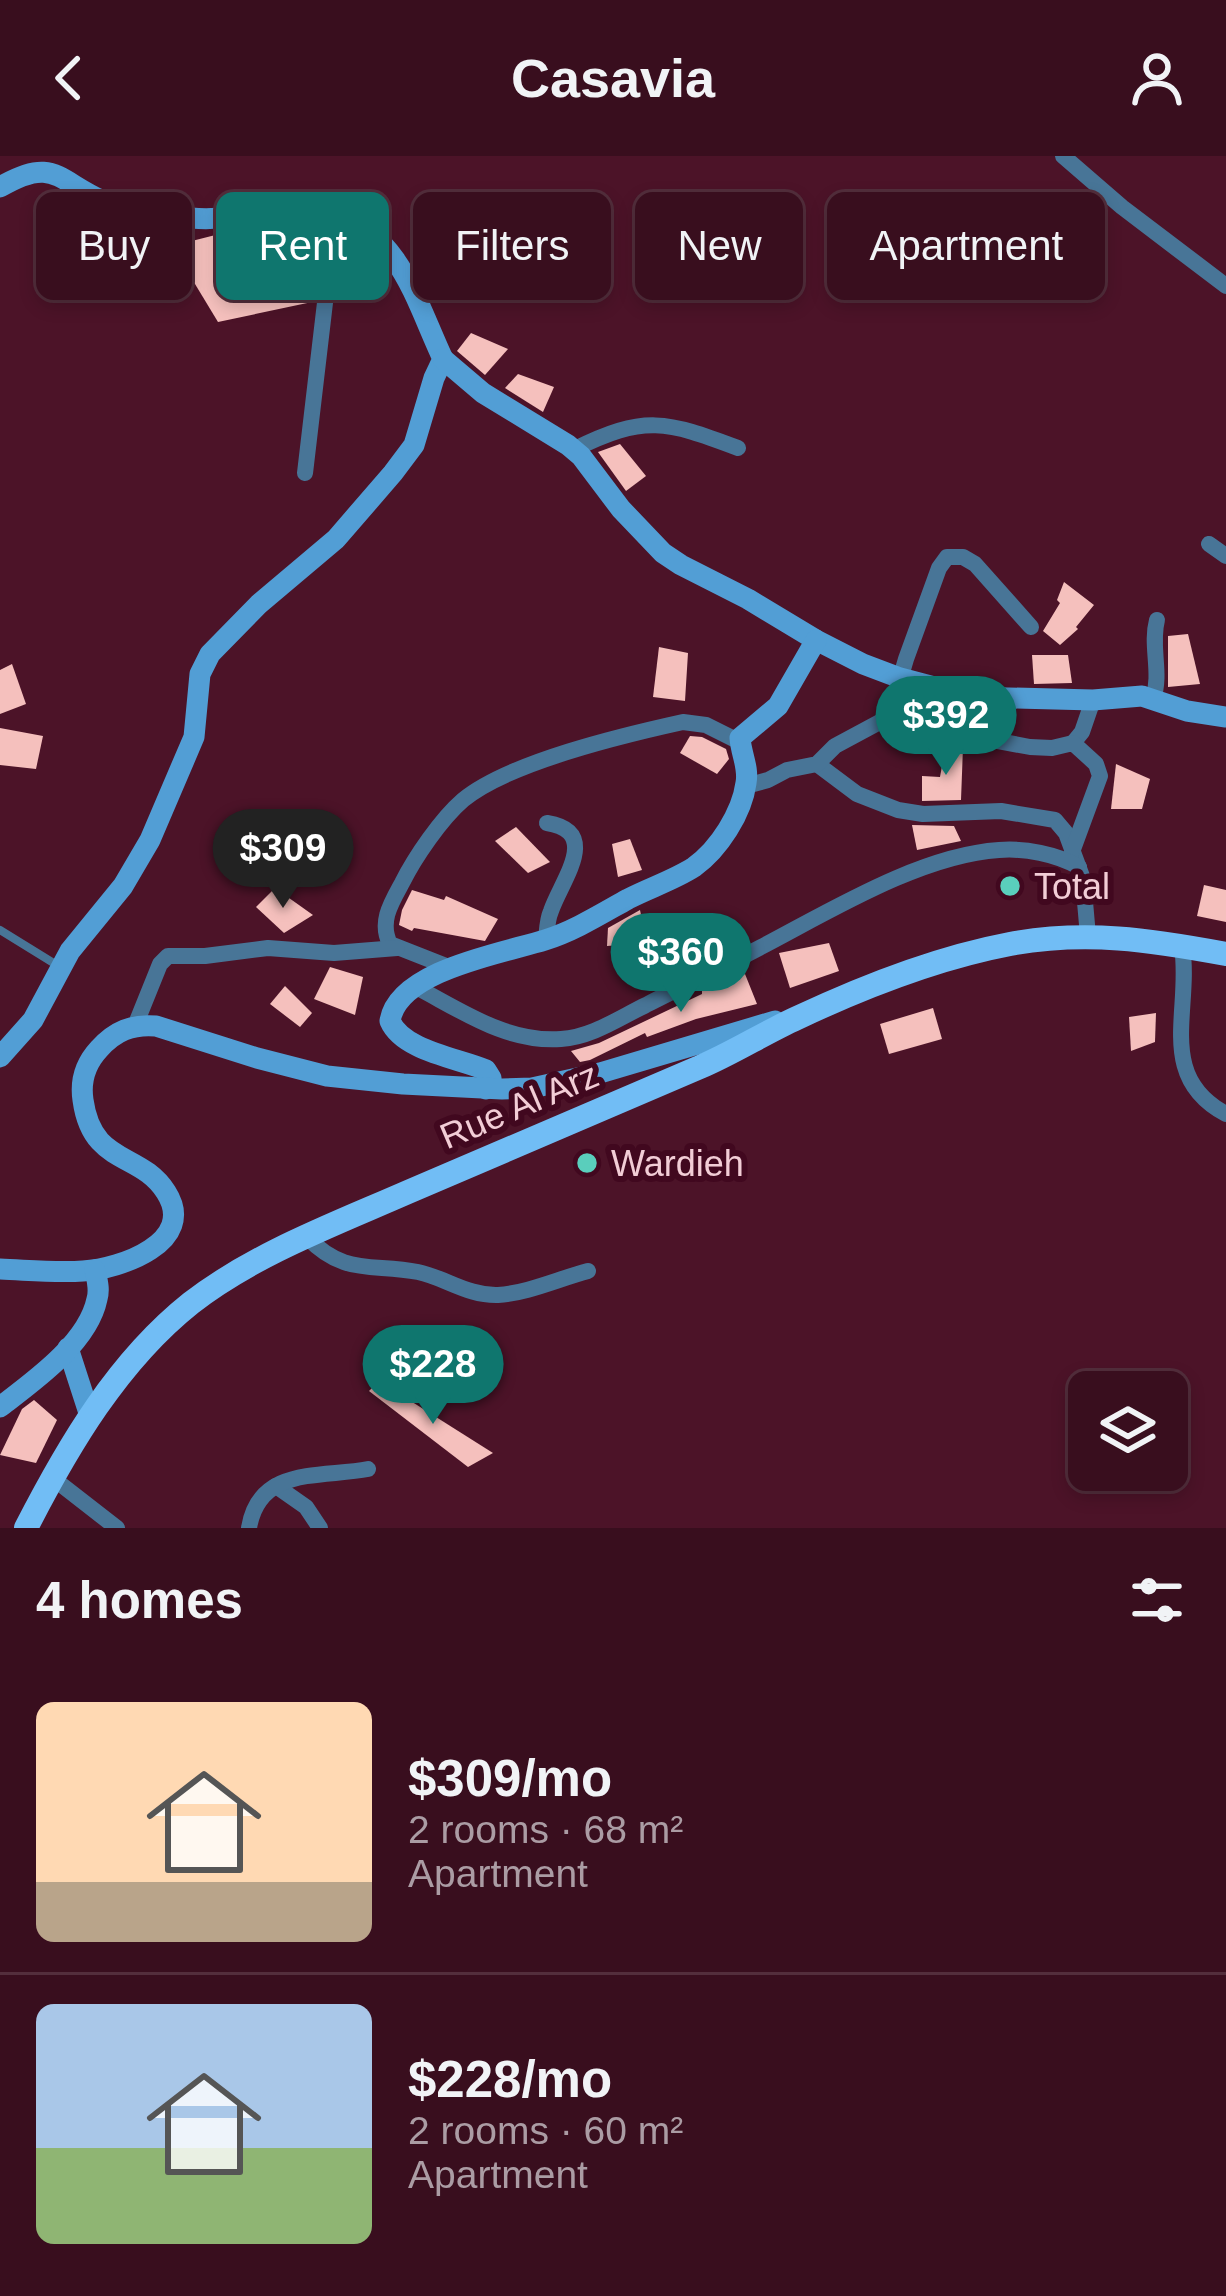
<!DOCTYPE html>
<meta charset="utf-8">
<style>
body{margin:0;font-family:Arial,sans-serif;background:#441c2b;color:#f1f3f6;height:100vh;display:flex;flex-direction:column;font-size:45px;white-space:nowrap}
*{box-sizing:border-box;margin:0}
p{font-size:39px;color:#ab9ca4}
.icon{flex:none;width:66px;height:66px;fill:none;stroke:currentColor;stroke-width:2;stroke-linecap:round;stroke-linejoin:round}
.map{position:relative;height:1372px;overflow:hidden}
.panel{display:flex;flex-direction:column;background:#390e1e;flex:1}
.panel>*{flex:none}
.hud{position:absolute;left:36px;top:36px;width:1155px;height:108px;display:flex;gap:24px}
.tools{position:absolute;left:1068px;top:1215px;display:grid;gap:24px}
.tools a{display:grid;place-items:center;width:120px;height:120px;border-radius:18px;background:#390e1e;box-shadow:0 6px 18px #0003,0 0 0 3px #532e3c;font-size:60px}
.price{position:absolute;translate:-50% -102px;padding:0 27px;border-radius:42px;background:#0f766e;color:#fff;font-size:39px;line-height:78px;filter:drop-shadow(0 3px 6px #0008)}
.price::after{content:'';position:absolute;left:50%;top:72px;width:36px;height:27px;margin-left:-18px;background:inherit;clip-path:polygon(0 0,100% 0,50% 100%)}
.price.active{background:#222;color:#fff}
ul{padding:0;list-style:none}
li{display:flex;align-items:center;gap:36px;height:300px;padding:0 36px}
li+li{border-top:3px solid #532e3c}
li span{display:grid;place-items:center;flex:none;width:336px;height:240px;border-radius:18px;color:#555}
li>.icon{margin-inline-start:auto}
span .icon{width:144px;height:144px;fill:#fffc;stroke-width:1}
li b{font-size:51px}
h2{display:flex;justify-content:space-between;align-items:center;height:144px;padding:0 36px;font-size:51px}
.pill{padding:0 42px;border-radius:18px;background:#390e1e;box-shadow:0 6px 18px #0003,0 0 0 3px #532e3c;font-size:42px;line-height:108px}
.pill.active{background:#0f766e;color:#fff}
header{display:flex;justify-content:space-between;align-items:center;height:156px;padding:0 36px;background:#390e1e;font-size:54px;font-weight:700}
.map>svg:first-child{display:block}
.building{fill:#f5c0bd}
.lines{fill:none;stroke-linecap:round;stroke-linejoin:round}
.lane{stroke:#487597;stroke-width:8}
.street{stroke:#487597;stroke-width:16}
.secondary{stroke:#529ed5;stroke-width:21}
.primary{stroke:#71bdf5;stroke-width:24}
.poi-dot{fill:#5acebc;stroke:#41081f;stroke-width:4.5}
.labels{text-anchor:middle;stroke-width:12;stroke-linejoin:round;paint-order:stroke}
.poi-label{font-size:36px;fill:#f2cdd6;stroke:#41081f;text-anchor:start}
.street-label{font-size:36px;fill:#f2cdd6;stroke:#41081f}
</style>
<header><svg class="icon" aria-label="back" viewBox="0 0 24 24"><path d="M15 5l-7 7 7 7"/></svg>Casavia<svg class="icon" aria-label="person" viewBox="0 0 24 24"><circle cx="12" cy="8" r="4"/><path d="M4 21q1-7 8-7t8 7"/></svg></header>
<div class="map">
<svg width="1226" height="1372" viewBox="0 0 1226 1372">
<rect width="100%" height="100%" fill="#4c1328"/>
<!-- building -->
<g class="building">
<polygon points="279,63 313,140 312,146 218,166 172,90"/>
<polygon points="471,177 508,193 485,219 457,195"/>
<polygon points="518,218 554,231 543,256 505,232"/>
<polygon points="620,288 646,320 626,335 598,296"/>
<polygon points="1064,426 1094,449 1076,471 1078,473 1060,489 1043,475 1060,447 1057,444"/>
<polygon points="1188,478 1200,528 1168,531 1168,480"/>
<polygon points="659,491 688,497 685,545 653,541"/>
<polygon points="1032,499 1068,499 1072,527 1034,528"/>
<polygon points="12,508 26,548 0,558 0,514"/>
<polygon points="0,572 43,580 36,613 0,609"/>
<polygon points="690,580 702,581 726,593 729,603 717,618 680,597"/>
<polygon points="946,588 963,591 961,644 922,645 922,620 940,621"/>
<polygon points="1116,608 1150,623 1142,653 1111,653"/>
<polygon points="912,669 954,670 961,685 917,694"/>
<polygon points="516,671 550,706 528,717 495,685"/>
<polygon points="630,683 642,714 618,721 612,688"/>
<polygon points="1204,729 1226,734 1226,766 1197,760"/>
<polygon points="275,732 313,759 284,777 256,751"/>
<polygon points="412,734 444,744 446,740 498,763 485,785 414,772 412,775 399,769 402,754"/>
<polygon points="640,754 647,787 607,790 608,772"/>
<polygon points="829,787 839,815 790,832 779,797"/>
<polygon points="330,811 363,821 355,859 314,843"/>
<polygon points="745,818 757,848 696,863 647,881 645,877 590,904 580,906 571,895 599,887 702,838 702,835 714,829"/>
<polygon points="285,830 312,857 300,871 270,848"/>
<polygon points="933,852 942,883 889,898 880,868"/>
<polygon points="1156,857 1155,886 1131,895 1129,861"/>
<polygon points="379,1225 493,1297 468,1311 369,1235"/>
<polygon points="34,1244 57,1264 36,1307 0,1299 22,1253"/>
</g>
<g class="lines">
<!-- lane -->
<polyline class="lane" points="0,774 60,811"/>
<!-- street -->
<g class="street">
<polyline points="1063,0 1122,51 1226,130"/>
<path d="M573,294C645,258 666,265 738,292"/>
<polyline points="305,317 336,53"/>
<polyline points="1209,388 1226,400"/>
<path d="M1153,543C1162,517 1150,490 1157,464"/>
<polyline points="889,561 906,503 939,412 947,401 963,401 975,408 1031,471"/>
<polyline points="1073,587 1082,576 1093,544"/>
<polyline points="817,608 857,638 898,654 923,658 1001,655 1055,664 1066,677 1083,723 1088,780"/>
<polyline points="746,630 768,624 787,614 817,608 835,590 889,561 896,566 1030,591 1052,592 1073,587 1096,608 1100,620 1072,696"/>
<path d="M546,784C547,774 547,764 551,755C561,725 602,676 547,667"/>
<path d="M1182,791C1192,853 1155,920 1226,958"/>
<path d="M451,812L390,788C379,766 391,747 402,727C415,701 441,663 463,644C509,606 624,579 683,566L706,569L734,583L740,582"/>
<path d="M416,831C462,855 507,887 561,883C592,881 619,862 646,849C685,829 723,811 761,791C830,755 921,699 999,694C1025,692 1056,698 1079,711"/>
<polyline points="135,870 160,808 168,800 205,800 268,792 334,797 397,792"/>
<path d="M307,1081C344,1120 372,1107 418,1116C446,1122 468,1140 498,1139C528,1137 558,1123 588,1115"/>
<polyline points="54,1323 117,1372"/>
<polyline points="276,1330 306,1351 320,1372"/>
<path d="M249,1372C259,1310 321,1322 368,1313"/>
</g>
<!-- secondary -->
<g class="secondary">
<path d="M0,31C53,0 57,24 101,44C116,51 138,54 154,57C178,61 204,65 227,61C264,55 297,34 333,52C403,87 413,138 443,203L434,222L414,289L393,317L336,383L259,448L210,498L200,518L194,581L150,684L123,730L70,795L33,864L0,901"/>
<polyline points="443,203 483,237 568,289 581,300 621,353 663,397 681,409 748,443 816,484 863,508 900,522 972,541 1093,544 1142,540 1187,555 1226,561"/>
<path d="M486,933L491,922L486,914C458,902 403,895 390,865C398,814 504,797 545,784C574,775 601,758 628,743C649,732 674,724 694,711C719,693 742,657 746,627C749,611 741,598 740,582L778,550L816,484"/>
<path d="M0,1113C27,1114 56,1117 83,1115C120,1113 198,1086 166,1036C140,995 92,1010 83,944C80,924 86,907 99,893C115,875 132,868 156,870L257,902L327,920L403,928L502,933L532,932L600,917L775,865"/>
<polyline points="68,1192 90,1260"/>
<path d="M0,1251C34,1225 88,1187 97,1143C100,1133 97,1124 95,1114"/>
</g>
<!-- primary -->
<path class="primary" d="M26,1372C68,1290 118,1205 191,1147C254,1098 335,1068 408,1036C506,995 603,953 700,911C733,897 764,877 797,862C865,830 936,802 1010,788C1086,774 1151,784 1226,798"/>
</g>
<!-- markers -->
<g class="poi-dot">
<circle cx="1010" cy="730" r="12"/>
<circle cx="587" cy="1007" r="12"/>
</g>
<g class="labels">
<!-- poi labels -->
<g class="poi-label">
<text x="1034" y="743">Total</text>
<text x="611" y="1020">Wardieh</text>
</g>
<!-- street labels -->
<g class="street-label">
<text transform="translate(519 949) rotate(-23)" y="13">Rue Al Arz</text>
</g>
</g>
</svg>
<div class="tools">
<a><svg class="icon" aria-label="layers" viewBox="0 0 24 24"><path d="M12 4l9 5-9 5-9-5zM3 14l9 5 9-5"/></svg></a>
</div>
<b class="price" style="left:946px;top:622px">$392</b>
<b class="price active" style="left:283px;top:755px">$309</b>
<b class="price" style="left:681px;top:859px">$360</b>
<b class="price" style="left:433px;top:1271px">$228</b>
<div class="hud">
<a class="pill">Buy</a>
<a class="pill active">Rent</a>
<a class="pill">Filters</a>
<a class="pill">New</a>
<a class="pill">Apartment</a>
</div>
</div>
<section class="panel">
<h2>4 homes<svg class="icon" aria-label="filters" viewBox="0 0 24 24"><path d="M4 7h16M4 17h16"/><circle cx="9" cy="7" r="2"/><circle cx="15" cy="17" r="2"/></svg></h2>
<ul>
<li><span style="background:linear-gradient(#ffd9b3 75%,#b9a48a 0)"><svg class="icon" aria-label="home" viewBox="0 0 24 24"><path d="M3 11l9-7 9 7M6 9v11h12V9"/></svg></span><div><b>$309/mo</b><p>2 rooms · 68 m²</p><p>Apartment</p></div></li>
<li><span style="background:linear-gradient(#a9c7e8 60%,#8fb573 0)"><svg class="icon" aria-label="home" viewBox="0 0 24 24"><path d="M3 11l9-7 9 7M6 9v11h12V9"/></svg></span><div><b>$228/mo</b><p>2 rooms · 60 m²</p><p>Apartment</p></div></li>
</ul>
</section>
